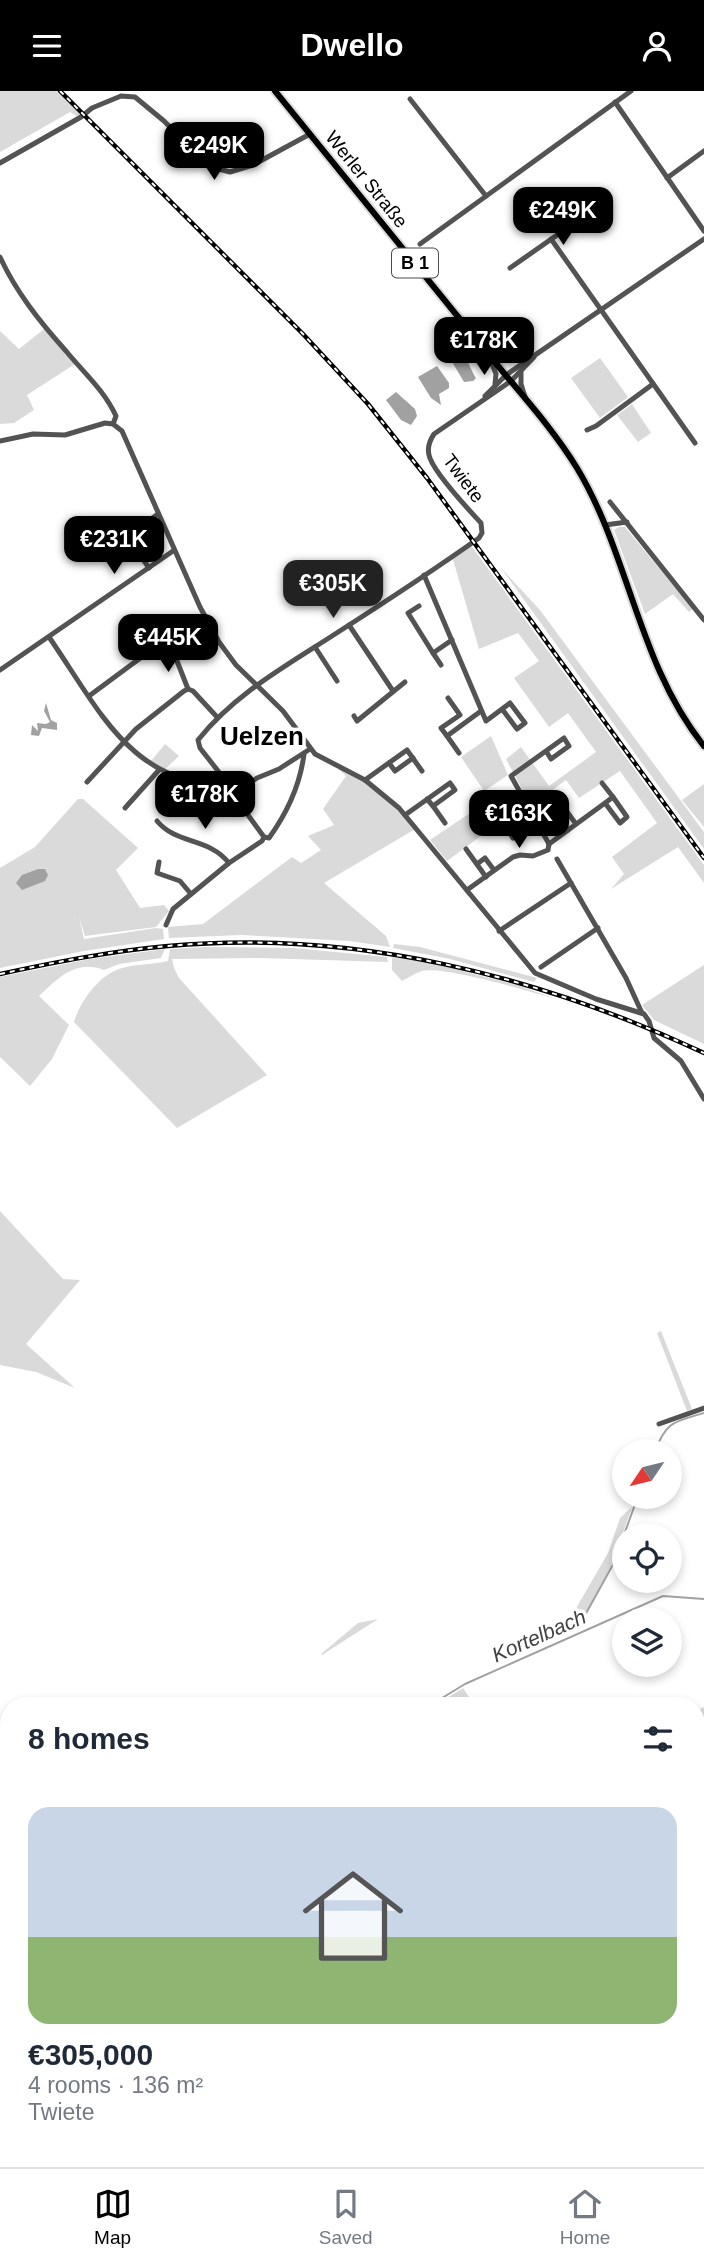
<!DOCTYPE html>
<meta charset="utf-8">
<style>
body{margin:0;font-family:Helvetica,sans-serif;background:#f2f2f3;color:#1f2937;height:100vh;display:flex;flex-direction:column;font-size:26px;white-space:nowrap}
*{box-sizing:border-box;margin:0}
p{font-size:23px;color:#747a83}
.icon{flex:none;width:38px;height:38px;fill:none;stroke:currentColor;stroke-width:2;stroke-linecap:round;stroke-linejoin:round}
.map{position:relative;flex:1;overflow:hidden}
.drawer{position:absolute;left:0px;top:1606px;width:705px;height:471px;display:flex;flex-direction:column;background:#fff;border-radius:28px 28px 0 0;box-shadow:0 4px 10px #0003}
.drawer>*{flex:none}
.needle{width:46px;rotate:235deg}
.buttons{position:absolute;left:612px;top:1348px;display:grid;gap:14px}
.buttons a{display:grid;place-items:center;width:70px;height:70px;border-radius:50%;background:#fff;box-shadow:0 4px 10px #0003;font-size:35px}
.price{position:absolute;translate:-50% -60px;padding:0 16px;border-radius:14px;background:#000;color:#fff;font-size:23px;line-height:46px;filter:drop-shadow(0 2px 4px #0008)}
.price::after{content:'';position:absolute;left:50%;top:42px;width:21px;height:16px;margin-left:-10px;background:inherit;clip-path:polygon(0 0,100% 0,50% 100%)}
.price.selected{background:#222;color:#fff}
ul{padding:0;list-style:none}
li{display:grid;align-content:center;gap:14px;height:371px;padding:0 28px}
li+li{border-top:2px solid #e0e1e3}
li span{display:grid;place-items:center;height:217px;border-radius:21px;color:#555}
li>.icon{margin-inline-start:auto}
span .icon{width:126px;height:126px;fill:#fffc;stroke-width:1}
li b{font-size:30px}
h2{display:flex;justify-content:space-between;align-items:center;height:84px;padding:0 28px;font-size:30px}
header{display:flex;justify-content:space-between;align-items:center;height:91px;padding:0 28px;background:#000;color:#fff;font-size:32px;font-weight:600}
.tabs{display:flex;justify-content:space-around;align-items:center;height:98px;border-top:2px solid #e0e1e3;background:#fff;font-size:19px;color:#747a83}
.tabs a{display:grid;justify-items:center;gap:4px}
.tabs .selected{color:#000}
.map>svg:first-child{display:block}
.green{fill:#dadada}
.water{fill:#a1a1a1}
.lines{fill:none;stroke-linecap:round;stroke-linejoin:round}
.stream{stroke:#a1a1a1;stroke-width:2}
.major-casing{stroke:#dbdbdb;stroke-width:10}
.minor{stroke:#535353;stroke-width:5}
.major{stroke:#000;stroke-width:6}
.rail-casing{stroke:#000;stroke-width:4.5}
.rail{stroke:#fff;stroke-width:2;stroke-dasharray:5;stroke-linecap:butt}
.labels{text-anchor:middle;stroke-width:7;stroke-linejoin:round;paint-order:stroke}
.shield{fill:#fff;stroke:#4c4c4c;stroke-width:2}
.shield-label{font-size:18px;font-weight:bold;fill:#000}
.street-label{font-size:19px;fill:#000;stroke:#fff}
.water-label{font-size:21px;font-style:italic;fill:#424242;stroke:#fff}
.district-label{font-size:26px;font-weight:bold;fill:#000;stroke:#fff}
</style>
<header><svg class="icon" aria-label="menu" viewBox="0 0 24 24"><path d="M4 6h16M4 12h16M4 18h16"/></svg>Dwello<svg class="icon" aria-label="person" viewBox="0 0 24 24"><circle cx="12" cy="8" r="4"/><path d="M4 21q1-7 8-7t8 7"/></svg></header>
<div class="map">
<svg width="704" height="2076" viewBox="0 0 704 2076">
<rect width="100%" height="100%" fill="#fff"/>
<!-- green -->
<g class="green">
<polygon points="0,0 56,0 81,24 78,26 70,21 0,61"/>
<polygon points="44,238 75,273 27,304 34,319 14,332 0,333 0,240 19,258"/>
<polygon points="600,267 628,306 600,327 571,287"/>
<polygon points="632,313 651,342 638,351 617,324"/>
<polygon points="619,436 625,436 693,518 689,521 673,503 645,523 614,439"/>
<polygon points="470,453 704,774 704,792 678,756 611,798 624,783 612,766 657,732 620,680 579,707 566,689 531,715 506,668 521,656 549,695 596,661 568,622 549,636 514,587 539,570 518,542 479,558 452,465"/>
<polygon points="501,477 540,519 704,741 704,758"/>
<polygon points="491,645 508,684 484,700 461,666"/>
<polygon points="165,653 179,665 165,678 151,670"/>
<polygon points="342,675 377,698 417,737 324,792 386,845 390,856 349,850 242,844 169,847 168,836 203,833 292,766 301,772 321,759 308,745 334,734 323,718 346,685 338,678"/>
<polygon points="704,693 704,736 682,709"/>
<polygon points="78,708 83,708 138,757 116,779 140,817 164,814 169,820 156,836 85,845 79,826 84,848 156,837 163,838 164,848 84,860 0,877 0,777 35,756"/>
<polygon points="470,722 473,726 471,731 481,745 447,770 430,749"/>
<polygon points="394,853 420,856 537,887 534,891 450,868 393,857"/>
<path d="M206,856L294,857L387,866L388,871L260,867L172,868L174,877L179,887L267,984L177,1037L74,931C78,918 84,908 93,897C118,869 135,877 168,870L170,858Z"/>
<path d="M165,858L161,867L119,873L104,879C76,868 58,887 39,905L69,934L52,968L30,995L0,966V886L90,868Z"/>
<path d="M392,866L435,873L517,894L553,907C527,900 445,875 422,880C415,882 408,887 402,890L392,879Z"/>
<polygon points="704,874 704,953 654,929 642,914"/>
<polygon points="0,1120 63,1188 80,1189 26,1253 75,1297 36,1281 0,1274"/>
<polygon points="661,1240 692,1318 687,1320 657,1242"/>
<polygon points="632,1416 608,1483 576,1539 559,1547 608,1462 620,1427"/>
<polygon points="378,1528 322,1564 321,1563 358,1532"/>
<polygon points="463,1597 475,1615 434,1615"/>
<polygon points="704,1616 704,1674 697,1681 697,1619"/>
<polygon points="696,1692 704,1700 704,1762 697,1764"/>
<polygon points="696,1960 704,1988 704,2004 697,2008"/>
<polygon points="704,2014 704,2054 697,2044 697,2019"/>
</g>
<!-- water -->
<g class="water">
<path d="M456,258C466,261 470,278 476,287L473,290L464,291L448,264Z"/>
<polygon points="437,275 449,292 449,297 439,303 441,314 431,307 418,286"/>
<polygon points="396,301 415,318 417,325 411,334 401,329 386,309"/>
<polygon points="46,612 51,629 57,632 57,639 42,637 39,645 31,644 32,634 38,640 37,632 46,633 50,631 44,620"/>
<polygon points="38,778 45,778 48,784 45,790 22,799 16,792 22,784"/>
</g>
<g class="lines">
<!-- stream -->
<g class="stream">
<path d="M655,1360C667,1329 675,1331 704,1322"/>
<polyline points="616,1466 638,1405"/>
<polyline points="584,1526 615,1470"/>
<polyline points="429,1615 465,1593 663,1505 704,1508"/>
<polyline points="0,1764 9,1765"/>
</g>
<!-- major casing -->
<g class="major-casing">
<g id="major">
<path d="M275,0C347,88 418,176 489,264C519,301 552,336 577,377C630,465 638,573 704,655"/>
<polyline points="696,1831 704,1828"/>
<polyline points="0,1963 9,1962"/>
</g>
</g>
<!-- minor -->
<g class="minor">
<polyline points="410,8 486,105"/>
<polyline points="615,11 704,140"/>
<polyline points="0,72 81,26 92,17 121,5 135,6 164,30 206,72 215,77 230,81 253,74 310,43"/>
<polyline points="667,87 704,60"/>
<polyline points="551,148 695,352"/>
<polyline points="420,153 631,0"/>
<path d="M0,166C16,201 40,231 66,260C84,282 104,299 116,325L113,333"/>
<polyline points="510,177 600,114"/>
<polyline points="489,265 496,283 495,293"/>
<polyline points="521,281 521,293 526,309"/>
<polyline points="485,305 506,284 704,148"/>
<polyline points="587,339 596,335 653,293"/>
<polyline points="0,350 33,343 65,344 105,332 113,333 122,340 200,516 219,551 236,574 283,620 315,663 365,689 399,717 535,882 596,908 644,923 649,930 654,947 681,970 704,1008"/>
<polyline points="610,411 704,529"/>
<polyline points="605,434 627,431"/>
<polyline points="149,477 127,445 158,423"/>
<polyline points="424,484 486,630 510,612 525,632 517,638 502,618"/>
<polyline points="419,515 408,522 433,562 452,549"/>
<polyline points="349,534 393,600"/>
<path d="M49,546C104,626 131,695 241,698L257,687L279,678L310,658"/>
<polyline points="315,556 337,590"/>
<polyline points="433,562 441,574"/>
<polyline points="0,579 173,460"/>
<polyline points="89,605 162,551 177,570 188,598"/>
<polyline points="354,625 357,630 405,591"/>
<polyline points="447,645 441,637 460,624 448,607"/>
<polyline points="546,660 551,668 569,655 564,647 511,685 549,753"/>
<polyline points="459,662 447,645 481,620"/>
<polyline points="389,672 395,680 413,667"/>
<polyline points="365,689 407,659 422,680"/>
<polyline points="87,691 136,638 184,600 188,598 193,600 217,626"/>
<polyline points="602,692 613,706"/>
<polyline points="492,702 511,729 529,717"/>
<polyline points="433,715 445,732"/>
<polyline points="125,717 159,679"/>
<polyline points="496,723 513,747 520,742 511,729"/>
<polyline points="405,724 450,692 455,699 433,715 427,708"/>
<path d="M157,730C177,754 208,746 229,772"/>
<polyline points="479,736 498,722"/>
<polyline points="568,739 554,719 562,714 576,733"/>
<path d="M264,746L245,720L237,698L222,685L200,657L198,649C235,603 284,576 332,545C382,513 431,481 479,447L482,442L481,432C469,419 432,380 429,364C427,356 430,349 434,343L511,290L534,266"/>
<path d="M264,746L269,747C287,722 300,695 304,663"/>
<polyline points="549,753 605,712 620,732 627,726 613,706 605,712"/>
<polyline points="466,758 486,786"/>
<polyline points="557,768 626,887 642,922"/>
<polyline points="159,771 157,782 180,790 191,803"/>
<polyline points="477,773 485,767 494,779"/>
<polyline points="467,799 513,766 520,764 533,765 548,759 549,753"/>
<polyline points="166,834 173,818 229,772 262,750 264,746"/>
<polyline points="499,840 571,792"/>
<polyline points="541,876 598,837"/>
<polyline points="659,1333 704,1317"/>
<polyline points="696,1771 704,1769"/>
<polyline points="696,1913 704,1916"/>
<polyline points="696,1920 704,1924"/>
<polyline points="704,1935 704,1953"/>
<polyline points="0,1988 9,1995"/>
<polyline points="696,2015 704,2011"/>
<path d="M9,2039C2,2048 4,2057 6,2068H9"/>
<polyline points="59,2068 82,2076"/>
<polyline points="161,2068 171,2076"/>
<polyline points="190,2068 200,2076"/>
<polyline points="261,2068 267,2076"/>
<polyline points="320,2068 324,2076"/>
<polyline points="416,2068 422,2076"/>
<polyline points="527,2068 532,2076"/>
<polyline points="671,2068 676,2076"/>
<polyline points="587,2076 608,2068"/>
</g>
<!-- major -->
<use href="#major" class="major"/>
<!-- rail casing -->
<g class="rail-casing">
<g id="rail">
<polyline points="60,0 303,243 368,313 427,387 704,767"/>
<path d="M0,883C56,871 111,860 168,855C353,838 537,884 704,962"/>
<polyline points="0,2055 9,2055"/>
<polyline points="95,2068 113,2076"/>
</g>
</g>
<!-- rail -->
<use href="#rail" class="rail"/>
</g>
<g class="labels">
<!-- shield labels -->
<rect class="shield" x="392" y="157.5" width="46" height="29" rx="5"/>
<g class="shield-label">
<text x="415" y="178">B 1</text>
</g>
<!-- street labels -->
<g class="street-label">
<text transform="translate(367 88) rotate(51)" y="7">Werler Straße</text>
<text transform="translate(464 387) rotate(53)" y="7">Twiete</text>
</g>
<!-- water labels -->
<g class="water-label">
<text transform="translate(539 1545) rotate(-24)" y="7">Kortelbach</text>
</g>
<!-- district labels -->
<g class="district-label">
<text x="262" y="654">Uelzen</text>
</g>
</g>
</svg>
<div class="buttons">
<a><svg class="needle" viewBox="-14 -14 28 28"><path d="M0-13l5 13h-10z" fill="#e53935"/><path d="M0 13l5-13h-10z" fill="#747a83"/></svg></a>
<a><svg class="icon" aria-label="locate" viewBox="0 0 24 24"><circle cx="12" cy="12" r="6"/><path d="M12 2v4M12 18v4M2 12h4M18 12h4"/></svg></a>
<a><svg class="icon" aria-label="layers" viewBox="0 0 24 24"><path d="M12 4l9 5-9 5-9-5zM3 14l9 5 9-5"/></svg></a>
</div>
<b class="price" style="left:214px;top:91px">€249K</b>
<b class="price" style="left:563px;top:156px">€249K</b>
<b class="price" style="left:484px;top:286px">€178K</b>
<b class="price" style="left:114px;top:485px">€231K</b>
<b class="price selected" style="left:333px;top:529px">€305K</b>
<b class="price" style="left:168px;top:583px">€445K</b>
<b class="price" style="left:205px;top:740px">€178K</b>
<b class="price" style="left:519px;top:759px">€163K</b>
<section class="drawer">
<h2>8 homes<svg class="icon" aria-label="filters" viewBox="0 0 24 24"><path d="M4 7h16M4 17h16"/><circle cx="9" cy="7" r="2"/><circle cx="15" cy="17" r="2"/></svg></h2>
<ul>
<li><span style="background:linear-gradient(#c9d6e8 60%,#8fb573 0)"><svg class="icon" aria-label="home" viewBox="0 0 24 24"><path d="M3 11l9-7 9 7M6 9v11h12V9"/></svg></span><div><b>€305,000</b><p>4 rooms · 136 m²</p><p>Twiete</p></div></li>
</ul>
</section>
</div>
<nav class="tabs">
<a class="selected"><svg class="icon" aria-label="map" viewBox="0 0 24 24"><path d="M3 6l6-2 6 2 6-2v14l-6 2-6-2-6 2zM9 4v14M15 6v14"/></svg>Map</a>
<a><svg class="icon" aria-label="saved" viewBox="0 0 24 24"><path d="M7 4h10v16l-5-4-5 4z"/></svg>Saved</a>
<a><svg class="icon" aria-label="home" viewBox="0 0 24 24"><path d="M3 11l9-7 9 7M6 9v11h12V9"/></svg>Home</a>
</nav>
